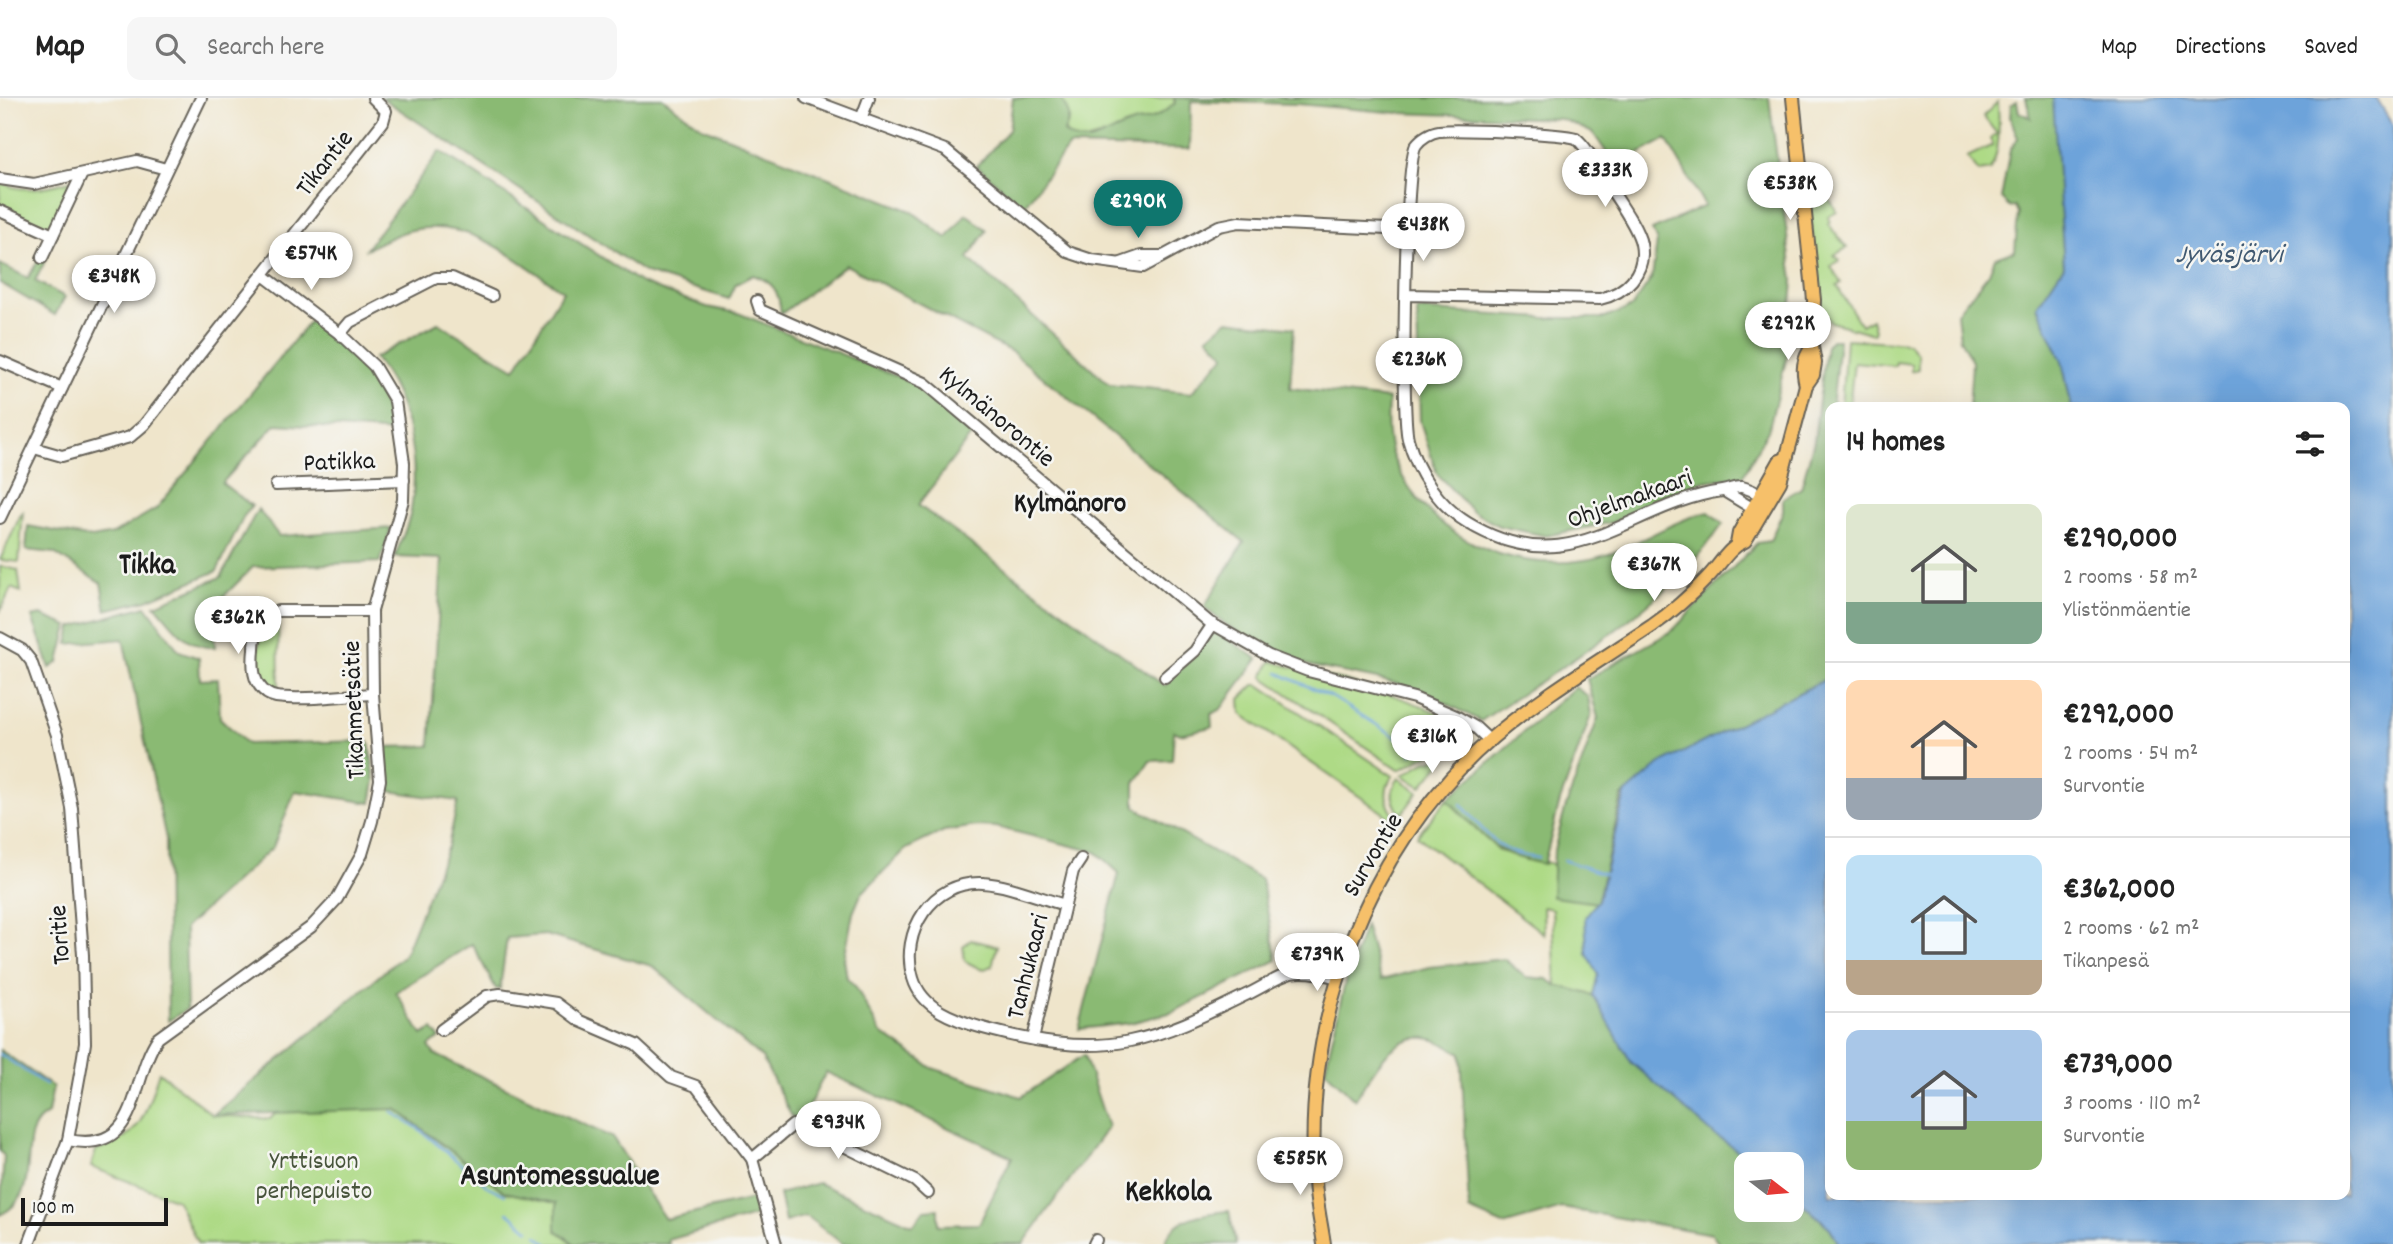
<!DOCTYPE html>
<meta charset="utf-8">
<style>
body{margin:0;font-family:Dekko,sans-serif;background:#f6f6f6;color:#222;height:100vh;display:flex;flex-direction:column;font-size:26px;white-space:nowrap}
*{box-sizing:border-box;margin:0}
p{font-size:23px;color:#767676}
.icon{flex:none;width:38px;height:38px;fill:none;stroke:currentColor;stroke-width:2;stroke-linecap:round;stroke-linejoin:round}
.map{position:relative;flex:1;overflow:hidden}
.sheet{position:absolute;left:1825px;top:304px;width:525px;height:798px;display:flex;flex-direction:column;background:#fff;border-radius:14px;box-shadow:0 7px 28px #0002}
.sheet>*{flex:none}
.needle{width:46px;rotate:106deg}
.buttons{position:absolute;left:1734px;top:1054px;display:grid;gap:14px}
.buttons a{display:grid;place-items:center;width:70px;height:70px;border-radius:14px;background:#fff;box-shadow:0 7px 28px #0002;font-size:35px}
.scale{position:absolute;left:21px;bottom:18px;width:147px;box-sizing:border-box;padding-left:7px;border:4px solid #1c1c1c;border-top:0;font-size:19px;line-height:24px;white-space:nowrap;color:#1c1c1c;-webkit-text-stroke:5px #f6f6f2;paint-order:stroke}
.price{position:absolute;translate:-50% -60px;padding:0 16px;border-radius:24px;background:#fff;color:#222;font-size:23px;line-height:46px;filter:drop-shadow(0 2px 4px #0008)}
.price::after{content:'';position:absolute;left:50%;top:42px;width:21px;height:16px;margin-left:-10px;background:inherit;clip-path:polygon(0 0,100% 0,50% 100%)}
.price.selected{background:#0f766e;color:#fff}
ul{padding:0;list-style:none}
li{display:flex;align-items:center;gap:21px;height:175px;padding:0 21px}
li+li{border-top:2px solid #e0e0e0}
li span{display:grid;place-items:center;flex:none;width:196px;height:140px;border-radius:14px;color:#555}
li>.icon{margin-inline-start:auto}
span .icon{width:84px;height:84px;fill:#fffc;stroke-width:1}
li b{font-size:30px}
h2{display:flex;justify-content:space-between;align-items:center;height:84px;padding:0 21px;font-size:30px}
header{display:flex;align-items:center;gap:42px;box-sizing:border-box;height:98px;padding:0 35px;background:#fff;border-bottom:2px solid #e0e0e0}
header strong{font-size:33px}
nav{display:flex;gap:38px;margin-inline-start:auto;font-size:24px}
.search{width:490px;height:63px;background:#f6f6f6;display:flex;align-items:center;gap:18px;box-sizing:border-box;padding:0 24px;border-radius:14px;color:#767676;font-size:26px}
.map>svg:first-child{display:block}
.green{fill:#aeda86;stroke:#657b51;stroke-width:2}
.forest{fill:#8aba73;stroke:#536b48;stroke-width:2}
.water{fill:#6da3da;stroke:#44607b;stroke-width:2}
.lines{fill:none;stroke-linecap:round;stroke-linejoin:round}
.stream{stroke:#6da3da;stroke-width:2.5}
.minor-casing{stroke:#666259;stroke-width:14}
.major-casing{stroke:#666259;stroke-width:16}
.minor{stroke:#fff;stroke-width:10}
.major{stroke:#f6c06b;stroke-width:12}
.labels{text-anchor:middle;stroke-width:5;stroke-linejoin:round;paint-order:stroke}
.street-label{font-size:26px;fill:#1c1c1c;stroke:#f6f6f2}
.park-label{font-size:26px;fill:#48553c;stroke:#f6f6f2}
.water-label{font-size:28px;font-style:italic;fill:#405971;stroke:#f6f6f2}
.neighbourhood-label{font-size:28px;font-weight:bold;fill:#1c1c1c;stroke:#f6f6f2}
.quarter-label{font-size:30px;font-weight:bold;fill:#1c1c1c;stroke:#f6f6f2}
</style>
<header>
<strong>Map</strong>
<div class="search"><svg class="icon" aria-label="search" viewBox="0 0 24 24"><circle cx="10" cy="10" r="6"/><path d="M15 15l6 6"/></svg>Search here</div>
<nav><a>Map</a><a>Directions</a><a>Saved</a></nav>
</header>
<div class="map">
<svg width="2393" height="1146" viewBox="0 0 2393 1146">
<rect width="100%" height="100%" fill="#f6f6f2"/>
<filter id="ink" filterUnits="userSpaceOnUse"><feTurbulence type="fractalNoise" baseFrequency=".0143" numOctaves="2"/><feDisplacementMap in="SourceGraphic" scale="14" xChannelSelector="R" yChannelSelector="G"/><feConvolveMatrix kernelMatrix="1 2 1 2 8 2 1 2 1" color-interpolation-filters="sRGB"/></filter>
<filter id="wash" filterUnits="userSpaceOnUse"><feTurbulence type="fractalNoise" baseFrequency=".00686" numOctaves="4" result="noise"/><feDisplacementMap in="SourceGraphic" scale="28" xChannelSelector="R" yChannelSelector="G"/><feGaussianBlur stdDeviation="1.57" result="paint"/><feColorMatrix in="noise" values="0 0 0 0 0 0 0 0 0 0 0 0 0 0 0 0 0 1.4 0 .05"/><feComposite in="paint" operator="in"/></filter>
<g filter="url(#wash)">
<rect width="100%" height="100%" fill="#efe5cb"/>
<!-- green -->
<g class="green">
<polygon points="1060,0 1174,0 1175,5 1157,21 1082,44 1072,42 1064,34 1070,20"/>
<path d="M1998,4C1999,25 2001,54 1990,72L1979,74L1967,59L1993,47L1990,41L1997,36L1983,18Z"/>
<polygon points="1824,73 1830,82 1821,88 1837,114 1828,119 1831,124 1828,126 1847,150 1834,157 1840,162 1831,168 1841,185 1837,188 1861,227 1872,221 1875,232 1873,236 1831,224 1820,211 1807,84"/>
<path d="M0,83C20,97 48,89 70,83L73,86L50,131L0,110Z"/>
<polygon points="1846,241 1908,245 1918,256 1918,271 1911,273 1911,266 1896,264 1895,268 1854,264 1849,310 1841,310"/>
<polygon points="23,414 19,464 0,462 21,416"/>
<polygon points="0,468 18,472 21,494 11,490 0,514"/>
<path d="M278,520L279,594C250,585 251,533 278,520Z"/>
<polygon points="1830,524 1830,1097 1899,1146 1789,1146 1792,1066 1746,1066 1556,887 1552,811 1543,809 1544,836 1417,738 1447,701 1499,753 1553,766 1553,791"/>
<path d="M1271,563C1334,582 1417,596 1470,634L1450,654H1433L1399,672L1263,579Z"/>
<path d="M1254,587H1259L1393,678C1383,690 1385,706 1395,718L1392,721L1241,616L1240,601Z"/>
<polygon points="1442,659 1444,661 1421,689 1403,677 1425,664"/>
<path d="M1399,680L1418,694L1402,716C1391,705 1389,693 1399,680Z"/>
<polygon points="971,842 997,848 992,868 982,872 965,863 963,848"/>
<path d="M159,974L213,1017L270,1021L282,1008L396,1011L505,1094L556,1105V1132L575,1146H198L177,1102L91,1069L96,1052C144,1038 144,1017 159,974Z"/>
</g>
<!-- forest -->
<g class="forest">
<path d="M382,0H662L702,29L911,113L947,140L966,116L987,132L968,160L1109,286L1191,295L1225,257L1208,239L1228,222L1294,230L1290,290L1388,301C1387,322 1386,345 1395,364C1428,437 1507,475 1585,462C1630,455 1666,423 1709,414L1723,426C1662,513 1567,564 1481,623C1460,613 1439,600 1417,592C1383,580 1348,576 1312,568C1274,559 1233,534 1204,509L1244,444L1012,254L846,167L781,216C779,193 774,184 753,177L736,186L729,201L646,175Z"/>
<path d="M1013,0H1060C1070,14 1071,18 1064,34C1084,54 1104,36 1125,28C1150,18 1151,26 1175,5L1174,0H1769L1793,182L1787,258L1769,330L1743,378L1699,384L1614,424L1546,438L1499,428L1472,413L1437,376L1420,323L1417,212L1544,220H1605L1632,209L1652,180L1657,144L1652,132L1705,108L1666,41L1616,68L1593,35L1562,21L1399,15L1297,6L1191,3L1190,51L1069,48L1023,109L977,68L1009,32Z"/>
<polygon points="2026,0 2053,0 2055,9 2064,168 2037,208 2062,263 2072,310 1969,310 1972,264 1960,241 1957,215 1989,175 1995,160 2015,153 2018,115 2015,108 2009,109 2001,101 2010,52 2018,40 2010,19 2011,7 2017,3 2019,14 2031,20"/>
<path d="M440,53L641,185L707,209L738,215L904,281L924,292L973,335L918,407L1165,588L1215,533L1258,561L1220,612L1211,616L1212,629L1180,636L1174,633L1172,662L1150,663L1135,685V709L1261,781L1277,862L1173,914L1130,925L1079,931L1119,775L1096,754L996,729L977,728L944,733L906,751L861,796L853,815L844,861L847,880L856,889L880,934L932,970L1021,999L1084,957L1108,1029L1023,1146H843L806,1118L785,1124L779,1096L818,1085L913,1127L924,1112L938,1111V1127L979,1126L1012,1059L826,974L801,1023L792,1019L762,960L652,868L546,837L507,840L500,891H496L472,846L396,894L422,937L433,931L440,940L429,948L434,956L613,1040L665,1121L757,1100L761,1116L668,1142L669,1146H575L556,1132V1105L505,1094L396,1011L213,1017L404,857L448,748L458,703L382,692L380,649L430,648L442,461L395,459C400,444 408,428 411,413C420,363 407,299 374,260L438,225L515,271L563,193C518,163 470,119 412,132C396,135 381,145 366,151Z"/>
<polygon points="40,159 46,161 35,183 65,199 55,217 0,185 0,166 28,180"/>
<polygon points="310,223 369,271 395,334 276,326 222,385 252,408 244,418 217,473 147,502 106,512 101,485 54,455 26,452 28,428 92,440 113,436 157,410"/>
<polygon points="1831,242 1839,242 1827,359 1830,380 1830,579 1622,698 1597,805 1552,799 1554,752 1566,708 1598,620 1587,581 1672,533 1757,445 1770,443 1783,413 1783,400 1801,390 1814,343 1826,248"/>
<path d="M258,411L279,438L391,430L380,464L253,469L223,499L213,515L215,549C186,551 173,527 155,507L221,479Z"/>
<polygon points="146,508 179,553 199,560 200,582 218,581 220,620 247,646 369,643 375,683 371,705 295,693 273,749 185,830 187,911 168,923 166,741 123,541 68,546 72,529"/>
<polygon points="41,517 68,528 59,564 50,570 32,519"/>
<path d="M1575,589L1588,598L1591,617L1560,703L1544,766C1491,757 1483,737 1447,701Z"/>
<path d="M1365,827L1381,882L1429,869L1504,861L1526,879L1547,881L1556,887L1593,897L1630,962L1758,1066H1746V1111H1792V1096L1830,1130L1839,1146H1720L1712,1136L1562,1110L1503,1127L1469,1112L1461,955C1452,951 1441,943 1431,941C1392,932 1372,976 1355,1002L1325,972L1346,881Z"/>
<path d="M0,952L53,989L48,1016C11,1034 48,1095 0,1117L4,1058L0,1053Z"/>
<path d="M1229,1113L1236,1146H1165C1171,1118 1207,1115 1229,1113Z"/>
</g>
<!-- water -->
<polygon class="water" points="2053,0 2376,0 2393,28 2393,1146 1839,1146 1830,1130 1792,1096 1792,1066 1758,1066 1713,1036 1631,964 1593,897 1598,876 1587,856 1585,819 1598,802 1625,696 1660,666 1830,579 1830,1097 2345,1097 2345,310 2072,310 2062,263 2037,208 2064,168"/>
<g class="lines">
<!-- stream -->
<g class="stream">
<polyline points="1278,575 1332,599 1406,645 1412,656"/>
<path d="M1461,706C1486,735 1497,756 1538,760"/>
<polyline points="1563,762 1605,776"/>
<polyline points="0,956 46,987"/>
<polyline points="392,1014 419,1031 487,1088 505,1097"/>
<polyline points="508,1114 529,1132"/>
<polyline points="537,1138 548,1146"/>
</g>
</g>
</g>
<g filter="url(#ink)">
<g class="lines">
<!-- minor casing -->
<g class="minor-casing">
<g id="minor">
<polyline points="806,0 945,52 1068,154 1092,162 1143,169 1219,128 1239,124 1408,132"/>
<polyline points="861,21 869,0"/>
<polyline points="0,81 34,86 137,63 166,71"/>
<polyline points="0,113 53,137"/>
<polyline points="42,160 82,76"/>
<polyline points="1121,165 1141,158 1161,158"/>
<path d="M1407,197L1600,201C1625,195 1647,175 1641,146C1638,129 1616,100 1607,85C1597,70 1589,51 1576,40C1559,35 1457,31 1439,33C1431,34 1421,40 1416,47C1405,63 1401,314 1408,341C1417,374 1438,407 1468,425C1572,488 1628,406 1722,393C1730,392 1735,388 1742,389C1751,391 1759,396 1766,400"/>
<polyline points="757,203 760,212 925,285 1209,524 1269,558 1308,573 1414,600 1456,618 1475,629 1489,642"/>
<polyline points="340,236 350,224 436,180 452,180 492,198"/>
<polyline points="0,263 62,290"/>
<polyline points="34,350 62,358 130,339 144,327 383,24 386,13 373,0"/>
<polyline points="276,387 404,382"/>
<polyline points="1724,393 1760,415"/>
<polyline points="0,420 201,0"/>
<path d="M372,513H278C262,520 254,533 254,551C253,562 252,578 259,587C263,593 269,598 276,599C304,603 344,597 373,596"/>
<polyline points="0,540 22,552 31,563 57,637 72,710 83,857 85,945 81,970 68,1042 29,1146"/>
<polyline points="1165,579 1195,553 1213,526"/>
<path d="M1065,807C1039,800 1010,787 983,785C932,782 899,835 913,880C922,911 955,922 983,930C1030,943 1081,953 1130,943C1171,935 1211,914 1248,896C1261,890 1277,879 1291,875C1306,872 1324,876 1338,880"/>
<polyline points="441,932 487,898 500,896 556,905 580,923 636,947 671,979 696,988 752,1061 776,1146"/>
<polyline points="1033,941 1073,773 1081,761"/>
<path d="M68,1042C142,1057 129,982 158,940L311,829L337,801L362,756L372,723L380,682L373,596L372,513L403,402L404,365L395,303L374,268L340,236L263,177"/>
<polyline points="752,1061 793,1027 801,1027 915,1083 928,1095"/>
<polyline points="1094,1146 1096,1142"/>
</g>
</g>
<!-- major casing -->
<g class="major-casing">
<g id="major">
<path d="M1806,287C1802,272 1803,261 1812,249"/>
<polyline points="1737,446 1739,435 1780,363 1785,361"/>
<path d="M1324,1146C1321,1125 1316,1104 1315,1083C1303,919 1367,749 1492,640C1541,598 1598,564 1652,528C1672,514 1692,496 1708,479C1720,467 1729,449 1745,443L1780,384L1806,287L1813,277L1815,265L1812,249L1814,202L1793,0"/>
</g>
</g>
<!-- minor -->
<use href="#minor" class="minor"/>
<!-- major -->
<use href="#major" class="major"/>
</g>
</g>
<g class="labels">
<!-- street labels -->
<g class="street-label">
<text transform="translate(323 64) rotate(-52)" y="9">Tikantie</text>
<text transform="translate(998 317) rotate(40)" y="9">Kylmänorontie</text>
<text transform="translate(339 362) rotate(-2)" y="9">Patikka</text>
<text transform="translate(1629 399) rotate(-20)" y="9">Ohjelmakaari</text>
<text transform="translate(352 612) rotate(-92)" y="9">Tikanmetsätie</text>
<text transform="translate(1371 756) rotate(-59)" y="9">Survontie</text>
<text transform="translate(58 837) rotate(-94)" y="9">Toritie</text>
<text transform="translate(1026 868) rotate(-76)" y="9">Tanhukaari</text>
</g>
<!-- park labels -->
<g class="park-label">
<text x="314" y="1070">Yrttisuon<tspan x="314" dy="30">perhepuisto</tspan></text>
</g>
<!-- water labels -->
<g class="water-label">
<text x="2229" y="164">Jyväsjärvi</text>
</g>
<!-- neighbourhood labels -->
<g class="neighbourhood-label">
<text x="1070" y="413">Kylmänoro</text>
</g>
<!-- quarter labels -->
<g class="quarter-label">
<text x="147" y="475">Tikka</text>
<text x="560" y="1086">Asuntomessualue</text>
<text x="1168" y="1102">Kekkola</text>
</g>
</g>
</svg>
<div class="buttons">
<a><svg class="needle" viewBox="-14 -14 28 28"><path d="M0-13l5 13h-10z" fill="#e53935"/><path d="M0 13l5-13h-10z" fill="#767676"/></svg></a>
</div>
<div class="scale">100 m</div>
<b class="price" style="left:1605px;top:111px">€333K</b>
<b class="price" style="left:1790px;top:124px">€538K</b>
<b class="price selected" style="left:1138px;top:142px">€290K</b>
<b class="price" style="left:1423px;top:165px">€438K</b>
<b class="price" style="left:311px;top:194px">€574K</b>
<b class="price" style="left:114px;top:217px">€348K</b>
<b class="price" style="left:1788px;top:264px">€292K</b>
<b class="price" style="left:1419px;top:300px">€236K</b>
<b class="price" style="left:1654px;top:505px">€367K</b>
<b class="price" style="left:238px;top:558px">€362K</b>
<b class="price" style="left:1432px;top:677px">€316K</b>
<b class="price" style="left:1317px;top:895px">€739K</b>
<b class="price" style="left:838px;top:1063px">€934K</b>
<b class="price" style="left:1300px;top:1099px">€585K</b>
<section class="sheet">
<h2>14 homes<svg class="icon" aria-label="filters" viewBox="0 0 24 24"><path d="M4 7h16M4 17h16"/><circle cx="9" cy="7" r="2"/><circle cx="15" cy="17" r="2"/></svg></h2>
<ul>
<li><span style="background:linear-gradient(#dfe7d0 70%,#7fa58c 0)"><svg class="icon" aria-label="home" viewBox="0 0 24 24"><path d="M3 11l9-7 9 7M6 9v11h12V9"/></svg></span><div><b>€290,000</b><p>2 rooms · 58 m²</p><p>Ylistönmäentie</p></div></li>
<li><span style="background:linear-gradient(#ffd9b3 70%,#9aa5b1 0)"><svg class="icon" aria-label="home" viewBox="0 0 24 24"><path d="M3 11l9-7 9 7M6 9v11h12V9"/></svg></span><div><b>€292,000</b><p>2 rooms · 54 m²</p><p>Survontie</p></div></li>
<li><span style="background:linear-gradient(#bfe0f5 75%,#b9a48a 0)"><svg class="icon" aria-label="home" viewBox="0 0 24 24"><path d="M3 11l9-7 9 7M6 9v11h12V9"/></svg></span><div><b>€362,000</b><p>2 rooms · 62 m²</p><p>Tikanpesä</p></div></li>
<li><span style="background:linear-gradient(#a9c7e8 65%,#8fb573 0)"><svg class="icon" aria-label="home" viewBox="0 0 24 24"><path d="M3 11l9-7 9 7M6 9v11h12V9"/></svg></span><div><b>€739,000</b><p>3 rooms · 110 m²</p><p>Survontie</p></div></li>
</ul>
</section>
</div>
